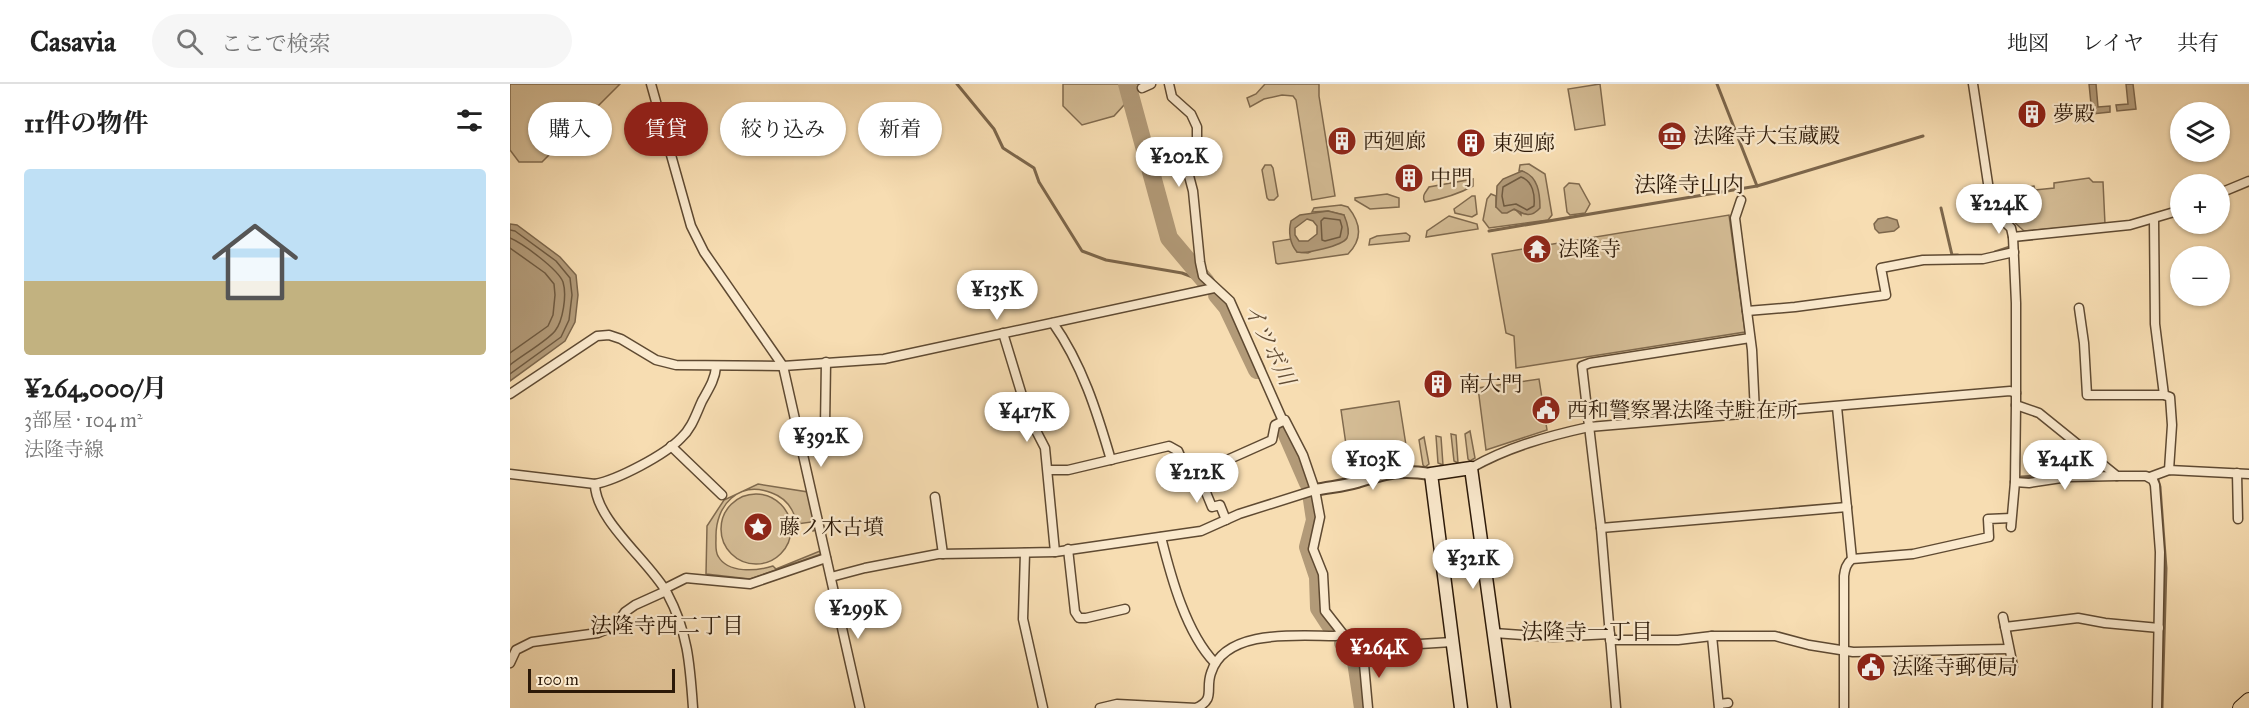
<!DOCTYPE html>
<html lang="ja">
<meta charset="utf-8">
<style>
body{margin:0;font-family:"IM FELL Great Primer","Noto Serif JP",serif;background:#f6f6f6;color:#222;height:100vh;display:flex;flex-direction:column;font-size:22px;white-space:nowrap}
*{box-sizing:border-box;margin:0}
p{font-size:20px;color:#767676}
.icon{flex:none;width:33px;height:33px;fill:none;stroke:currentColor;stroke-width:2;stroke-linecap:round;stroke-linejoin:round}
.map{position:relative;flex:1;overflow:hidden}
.details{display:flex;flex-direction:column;background:#fff;width:510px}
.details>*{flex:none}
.hud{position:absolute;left:18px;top:18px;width:570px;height:54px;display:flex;gap:12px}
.buttons{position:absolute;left:1660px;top:18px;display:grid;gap:12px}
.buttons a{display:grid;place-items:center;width:60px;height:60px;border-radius:50%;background:#fff;box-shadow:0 2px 4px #0004;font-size:30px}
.scale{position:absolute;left:18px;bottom:15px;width:147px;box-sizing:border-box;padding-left:6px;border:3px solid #2c1908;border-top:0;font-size:16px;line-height:21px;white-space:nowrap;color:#2c1908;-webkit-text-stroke:4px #fae9cd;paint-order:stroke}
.price{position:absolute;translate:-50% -51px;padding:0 14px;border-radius:21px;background:#fff;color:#222;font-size:20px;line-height:39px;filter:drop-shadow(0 2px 3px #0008)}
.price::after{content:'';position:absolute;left:50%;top:36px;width:18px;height:14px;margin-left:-9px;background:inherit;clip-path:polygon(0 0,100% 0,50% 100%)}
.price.active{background:#8f2418;color:#fff}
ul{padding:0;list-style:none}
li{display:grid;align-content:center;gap:12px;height:318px;padding:0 24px}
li+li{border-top:2px solid #e0e0e0}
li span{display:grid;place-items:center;height:186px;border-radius:6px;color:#555}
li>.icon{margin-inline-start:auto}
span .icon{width:108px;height:108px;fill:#fffc;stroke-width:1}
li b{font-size:26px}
h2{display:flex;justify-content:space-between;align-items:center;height:72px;padding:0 24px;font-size:26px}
.tag{padding:0 21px;border-radius:27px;background:#fff;box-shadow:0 2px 4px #0004;font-size:21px;line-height:54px}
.tag.active{background:#8f2418;color:#fff}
header{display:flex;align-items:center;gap:36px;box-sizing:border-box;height:84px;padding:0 30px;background:#fff;border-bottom:2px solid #e0e0e0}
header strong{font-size:28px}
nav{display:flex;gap:33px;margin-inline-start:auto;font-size:21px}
.search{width:420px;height:54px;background:#f6f6f6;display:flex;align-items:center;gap:15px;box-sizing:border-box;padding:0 21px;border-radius:33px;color:#767676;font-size:22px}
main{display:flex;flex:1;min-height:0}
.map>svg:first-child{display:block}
.green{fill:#d4bc95;stroke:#806a4e;stroke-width:1.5}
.water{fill:#b29a78;stroke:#7c664b;stroke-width:1.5;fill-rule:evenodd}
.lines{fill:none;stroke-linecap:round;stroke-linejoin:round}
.shore{stroke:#6f5a40;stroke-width:1.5}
.stream{stroke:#7c664b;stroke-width:3}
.river{stroke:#b29a78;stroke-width:18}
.minor-casing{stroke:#5f4a32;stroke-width:11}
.tertiary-casing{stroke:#5f4a32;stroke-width:14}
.secondary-casing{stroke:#2c1908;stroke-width:15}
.trunk-casing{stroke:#2c1908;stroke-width:16}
.minor{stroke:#fae9cd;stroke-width:8}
.tertiary{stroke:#fae9cd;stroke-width:10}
.secondary{stroke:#fae9cd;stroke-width:12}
.trunk{stroke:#f7ddb2;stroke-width:14}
.labels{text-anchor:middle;stroke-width:4.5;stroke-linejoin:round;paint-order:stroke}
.poi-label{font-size:21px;fill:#2c1908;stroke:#fae9cd;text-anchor:start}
.neighbourhood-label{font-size:22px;fill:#2c1908;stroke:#fae9cd}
.water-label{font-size:22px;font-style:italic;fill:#624d35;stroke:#fae9cd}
</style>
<header>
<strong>Casavia</strong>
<div class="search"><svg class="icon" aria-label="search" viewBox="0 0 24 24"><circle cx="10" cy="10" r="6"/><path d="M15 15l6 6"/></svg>ここで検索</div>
<nav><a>地図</a><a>レイヤ</a><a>共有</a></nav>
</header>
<main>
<section class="details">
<h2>11件の物件<svg class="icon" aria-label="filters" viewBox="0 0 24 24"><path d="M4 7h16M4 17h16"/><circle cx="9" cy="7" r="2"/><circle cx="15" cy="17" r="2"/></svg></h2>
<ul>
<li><span style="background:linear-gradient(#bfe0f5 60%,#c2b280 0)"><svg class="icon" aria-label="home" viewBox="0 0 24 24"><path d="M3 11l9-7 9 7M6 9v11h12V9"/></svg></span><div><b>¥264,000/月</b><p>3部屋 · 104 m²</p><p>法隆寺線</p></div></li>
</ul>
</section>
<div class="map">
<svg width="1739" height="624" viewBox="0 0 1739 624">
<rect width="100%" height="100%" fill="#f7ddb2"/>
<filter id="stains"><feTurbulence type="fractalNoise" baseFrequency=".00333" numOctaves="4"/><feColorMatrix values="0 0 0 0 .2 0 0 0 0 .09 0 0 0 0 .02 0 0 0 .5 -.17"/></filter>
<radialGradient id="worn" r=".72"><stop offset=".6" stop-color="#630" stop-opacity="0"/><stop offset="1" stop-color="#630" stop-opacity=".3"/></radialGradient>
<!-- green -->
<g class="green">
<polygon points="0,0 110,0 32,78 9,78 0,66"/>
<polygon points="553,0 633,0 604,32 572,41 553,22"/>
<polygon points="755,0 809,0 809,12 825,112 802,116 786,16 783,12 772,11 754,15 740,23 737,14 746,10"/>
<polygon points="1090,0 1095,41 1065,46 1058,5"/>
<polygon points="1019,80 1035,90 1042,131 1038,136 979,144 973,136 977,115 981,110 986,112 986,123 1006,126 1011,131 1012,87 1009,87 1010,81"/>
<polygon points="755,81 761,81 763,84 768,112 764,116 759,116 757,114 752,86"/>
<polygon points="1579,94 1583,98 1593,98 1595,140 1514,147 1490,125 1490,108 1524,102 1525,106 1544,104 1544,99"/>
<path d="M963,95V102C947,111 932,115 915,118C911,112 916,108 919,103Z"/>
<polygon points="1059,99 1069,100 1080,120 1075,129 1060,131 1057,128 1054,104"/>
<polygon points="877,110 889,114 889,123 860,125 845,116 845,114"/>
<polygon points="962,112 965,112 967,130 962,133 945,129 944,125"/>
<path d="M831,121L838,123C851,139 853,155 838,170L768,180L766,179L763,158L781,155L787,168L798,169L838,149L834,131L818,127L802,128L804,124Z"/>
<polygon points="1219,131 1235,248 1006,284 1004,252 996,249 982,170"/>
<polygon points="939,132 967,140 968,145 916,153 917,147"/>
<polygon points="896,149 900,152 899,157 859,161 860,155 867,152"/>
<polygon points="1029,295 1037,346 976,366 968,304"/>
<polygon points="889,317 899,380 855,386 841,395 831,326"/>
<polygon points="960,347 965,374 960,377 958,375 955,350"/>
<polygon points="941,350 946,351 948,379 944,377"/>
<polygon points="926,352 931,353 933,381 928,379"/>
<polygon points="914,353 919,380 915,383 913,381 909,356"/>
<path d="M248,400L298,408L306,446L303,447L301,438L287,440C284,426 276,414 262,409C229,396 205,421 206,454C206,459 205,467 208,472C218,490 247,487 263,482L266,485L310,467L311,470L240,495L196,490L197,442L214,416Z"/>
<circle cx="246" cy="445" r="35"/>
</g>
<!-- water -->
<g class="water">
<polygon points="1579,0 1586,0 1588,23 1600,22 1600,28 1582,30"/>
<polygon points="1616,0 1623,0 1626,25 1607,27 1606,21 1618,20"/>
<path d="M1012,87C1028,92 1030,109 1030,124C1021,134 1015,131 1004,125L997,129H992L986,123L987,102L993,95Z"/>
<path d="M818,127L834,131C837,138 840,148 837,154C832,162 796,170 787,168C780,160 778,148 781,137L790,131ZM797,135L803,137L807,142V150L798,157H789L785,151V144Z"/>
<polygon points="1377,133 1387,136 1389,143 1384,147 1369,149 1365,145 1364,140 1368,135"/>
<polygon points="0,140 7,141 50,173 66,191 68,211 65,238 55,257 0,297"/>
</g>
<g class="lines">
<!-- shore -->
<g class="shore">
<path d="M1011,93C1023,97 1025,111 1024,122L1017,126L1006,120L994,122L992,112L993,103Z"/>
<polygon points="814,134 830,136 832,143 830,153 815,157 812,156 811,137"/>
<polyline points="0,146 5,147 46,177 60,194 62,211 59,236 51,253 0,290"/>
<path d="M0,154C12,159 48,185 53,198C57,211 53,237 45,247C37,257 11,272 0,281"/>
<polyline points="0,164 35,189 44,200 45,211 43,231 38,242 0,269"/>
</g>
<!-- stream -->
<g class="stream">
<polyline points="447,0 484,45 493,64 524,84 529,98 572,167 596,176 672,189 693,197"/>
<polyline points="1207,0 1247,102 1413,52"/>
<polyline points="1431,124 1442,171 1448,171"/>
<polyline points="979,147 1247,102"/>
<polyline points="1485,168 1500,163 1500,164"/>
<polyline points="1511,393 1548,391"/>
<polyline points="1648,396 1650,403 1656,484 1652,624"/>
</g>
<!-- river -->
<g class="river">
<polyline points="617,0 659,154 696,198"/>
<polyline points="707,211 717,223 747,286"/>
<polyline points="774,344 798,399"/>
<polyline points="802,416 805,436 798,463 808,493 809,524 822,544"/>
<polyline points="833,559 845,571 853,624"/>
</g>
<!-- minor casing -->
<g class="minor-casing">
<g id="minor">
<polyline points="141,0 181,142 194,168 273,282 350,624"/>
<polyline points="659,0 662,13 681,30 687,43 687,54 678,80 678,88 683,107 690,178 693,192 720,217 773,337"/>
<polyline points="1463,0 1482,126 1501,144 1503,153 1506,219 1506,321 1529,329 1607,392 1636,392 1643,396 1645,401 1650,468 1647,624"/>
<polyline points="632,4 641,0"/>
<polyline points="1710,109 1739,97"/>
<polyline points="1231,116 1225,134 1242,266 1245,329"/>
<polyline points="1644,135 1645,240 1654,311"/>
<polyline points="1503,153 1620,141 1671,126"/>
<polyline points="1569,224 1574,259 1577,311 1654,311 1660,313 1662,341 1659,386"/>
<polyline points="1237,227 1285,223 1376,211 1371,184 1413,176 1473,175 1504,168"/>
<path d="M543,239C572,280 587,328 601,376"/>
<polyline points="493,249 518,331 535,364 545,468"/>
<polyline points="0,310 87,252 99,251 111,255 146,276 166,281 273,282 374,275 704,204"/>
<polyline points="1327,323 1342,475"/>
<polyline points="291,354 312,350 315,343 316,278"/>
<polyline points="161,362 212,411"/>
<path d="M961,384C998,363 1038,352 1079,343L1500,307L1506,309"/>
<polyline points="538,386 558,386 659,362 668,367 677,388 688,389 762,356 765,341 775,336 793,371 805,406 810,433 803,465 813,490 815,527 833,550 853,569 858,624"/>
<polyline points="688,389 702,423 710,421 716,436"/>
<polyline points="1727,389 1728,435"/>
<path d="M0,390L85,400C107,396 155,371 171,354C182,344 186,330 192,317C198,306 205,296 206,283"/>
<polyline points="1640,393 1659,386 1739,390"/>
<polyline points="1505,398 1519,399 1558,393 1607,392"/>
<path d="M85,400C85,436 140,478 157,509C178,548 180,581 183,624"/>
<polyline points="425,413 433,470"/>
<polyline points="1501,443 1505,398 1506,321"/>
<polyline points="1091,444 1337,423"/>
<path d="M651,453C661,493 676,549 705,579"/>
<polyline points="558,465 565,528 569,534 576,534 615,525"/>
<polyline points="515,469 513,535 533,624"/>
<polyline points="321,493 355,484 428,470 545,468 691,447 729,430 805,406"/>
<polyline points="154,505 176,494 240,500 316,474"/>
<polyline points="1493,533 1503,582"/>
<polyline points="1495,543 1568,534 1595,539 1649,544"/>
<polyline points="984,549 1043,553 1100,550"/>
<polyline points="1202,552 1209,624"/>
<polyline points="1100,556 1168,556 1202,552 1265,552 1299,561 1343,568 1498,565"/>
<polyline points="853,569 878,562 942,558"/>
<polyline points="0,579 6,566 22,558 88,549 105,542 115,528 125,521 156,507"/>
<polyline points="1209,620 1218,619"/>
<path d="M590,624L607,620L686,624C706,615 695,606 701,589C715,544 789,552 825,552L833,550"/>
<polyline points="1106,624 1091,444 1072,282 1080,279 1240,254"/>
<path d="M1334,624V492C1335,485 1336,480 1342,475L1403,470L1479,453L1478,435L1501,434"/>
</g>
</g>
<!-- tertiary casing -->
<g class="tertiary-casing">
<path id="tertiary" d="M805,406C819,403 834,402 847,398C877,389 889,385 921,390"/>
</g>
<!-- secondary casing -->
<g class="secondary-casing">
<polyline id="secondary" points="951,624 921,390 961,384 994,624"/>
</g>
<!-- trunk casing -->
<g class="trunk-casing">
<polyline id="trunk" points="1730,624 1739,616"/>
</g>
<!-- minor -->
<use href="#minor" class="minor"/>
<!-- tertiary -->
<use href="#tertiary" class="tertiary"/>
<!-- secondary -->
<use href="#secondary" class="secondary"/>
<!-- trunk -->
<use href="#trunk" class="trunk"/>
</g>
<!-- icons -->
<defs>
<g id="building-disc" transform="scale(1.5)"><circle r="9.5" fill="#8f2418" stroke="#fae9cd"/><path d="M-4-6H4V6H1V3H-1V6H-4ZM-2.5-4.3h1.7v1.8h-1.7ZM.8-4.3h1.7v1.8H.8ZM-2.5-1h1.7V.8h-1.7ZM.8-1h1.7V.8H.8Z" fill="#fff"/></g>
<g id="museum-disc" transform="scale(1.5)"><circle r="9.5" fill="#8f2418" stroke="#fae9cd"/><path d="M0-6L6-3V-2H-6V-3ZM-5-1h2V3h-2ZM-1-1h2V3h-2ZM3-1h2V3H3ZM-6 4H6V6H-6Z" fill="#fff"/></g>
<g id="temple-disc" transform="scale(1.5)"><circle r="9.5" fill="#8f2418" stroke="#fae9cd"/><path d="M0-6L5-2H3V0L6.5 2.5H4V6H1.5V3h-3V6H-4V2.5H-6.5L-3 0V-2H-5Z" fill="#fff"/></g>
<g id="civic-disc" transform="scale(1.5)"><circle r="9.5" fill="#8f2418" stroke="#fae9cd"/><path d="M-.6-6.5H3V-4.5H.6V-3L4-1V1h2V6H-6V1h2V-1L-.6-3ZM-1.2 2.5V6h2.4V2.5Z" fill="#fff"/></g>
<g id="sight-disc" transform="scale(1.5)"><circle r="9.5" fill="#8f2418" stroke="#fae9cd"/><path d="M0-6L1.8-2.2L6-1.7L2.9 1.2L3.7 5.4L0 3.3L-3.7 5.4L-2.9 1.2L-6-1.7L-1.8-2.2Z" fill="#fff"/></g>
</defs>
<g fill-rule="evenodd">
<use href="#building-disc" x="1522" y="30"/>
<use href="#museum-disc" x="1162" y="52"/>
<use href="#building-disc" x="832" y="57"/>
<use href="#building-disc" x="961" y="59"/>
<use href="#building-disc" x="899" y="94"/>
<use href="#temple-disc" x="1027" y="165"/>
<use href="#building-disc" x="928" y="300"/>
<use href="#civic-disc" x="1036" y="326"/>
<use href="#sight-disc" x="248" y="443"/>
<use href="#civic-disc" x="1361" y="583"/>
</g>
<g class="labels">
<!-- poi labels -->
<g class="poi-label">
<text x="1543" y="37">夢殿</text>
<text x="1183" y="59">法隆寺大宝蔵殿</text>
<text x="853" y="64">西廻廊</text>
<text x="982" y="66">東廻廊</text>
<text x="920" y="101">中門</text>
<text x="1048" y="172">法隆寺</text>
<text x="949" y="307">南大門</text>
<text x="1057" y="333">西和警察署法隆寺駐在所</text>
<text x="269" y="450">藤ノ木古墳</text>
<text x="1382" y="590">法隆寺郵便局</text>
</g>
<!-- neighbourhood labels -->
<g class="neighbourhood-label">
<text x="1179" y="108">法隆寺山内</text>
<text x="157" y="549">法隆寺西二丁目</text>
<text x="1077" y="555">法隆寺一丁目</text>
</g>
<!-- water labels -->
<g class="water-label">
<text transform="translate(760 260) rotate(64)" y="8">イツボ川</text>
</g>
</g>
<rect width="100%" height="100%" filter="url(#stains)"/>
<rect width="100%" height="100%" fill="url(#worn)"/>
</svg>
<div class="buttons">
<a><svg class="icon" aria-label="layers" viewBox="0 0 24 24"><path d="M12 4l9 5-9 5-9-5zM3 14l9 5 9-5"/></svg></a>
<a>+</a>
<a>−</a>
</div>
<div class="scale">100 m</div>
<b class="price" style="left:669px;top:104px">¥202K</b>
<b class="price" style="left:1489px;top:151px">¥224K</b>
<b class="price" style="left:487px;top:237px">¥135K</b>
<b class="price" style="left:517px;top:359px">¥417K</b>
<b class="price" style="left:311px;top:384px">¥392K</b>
<b class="price" style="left:863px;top:407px">¥103K</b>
<b class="price" style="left:1555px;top:407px">¥241K</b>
<b class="price" style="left:687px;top:420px">¥212K</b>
<b class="price" style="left:963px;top:506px">¥321K</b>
<b class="price" style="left:348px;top:556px">¥299K</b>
<b class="price active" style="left:869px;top:595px">¥264K</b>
<div class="hud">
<a class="tag">購入</a>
<a class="tag active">賃貸</a>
<a class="tag">絞り込み</a>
<a class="tag">新着</a>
</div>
</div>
</main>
